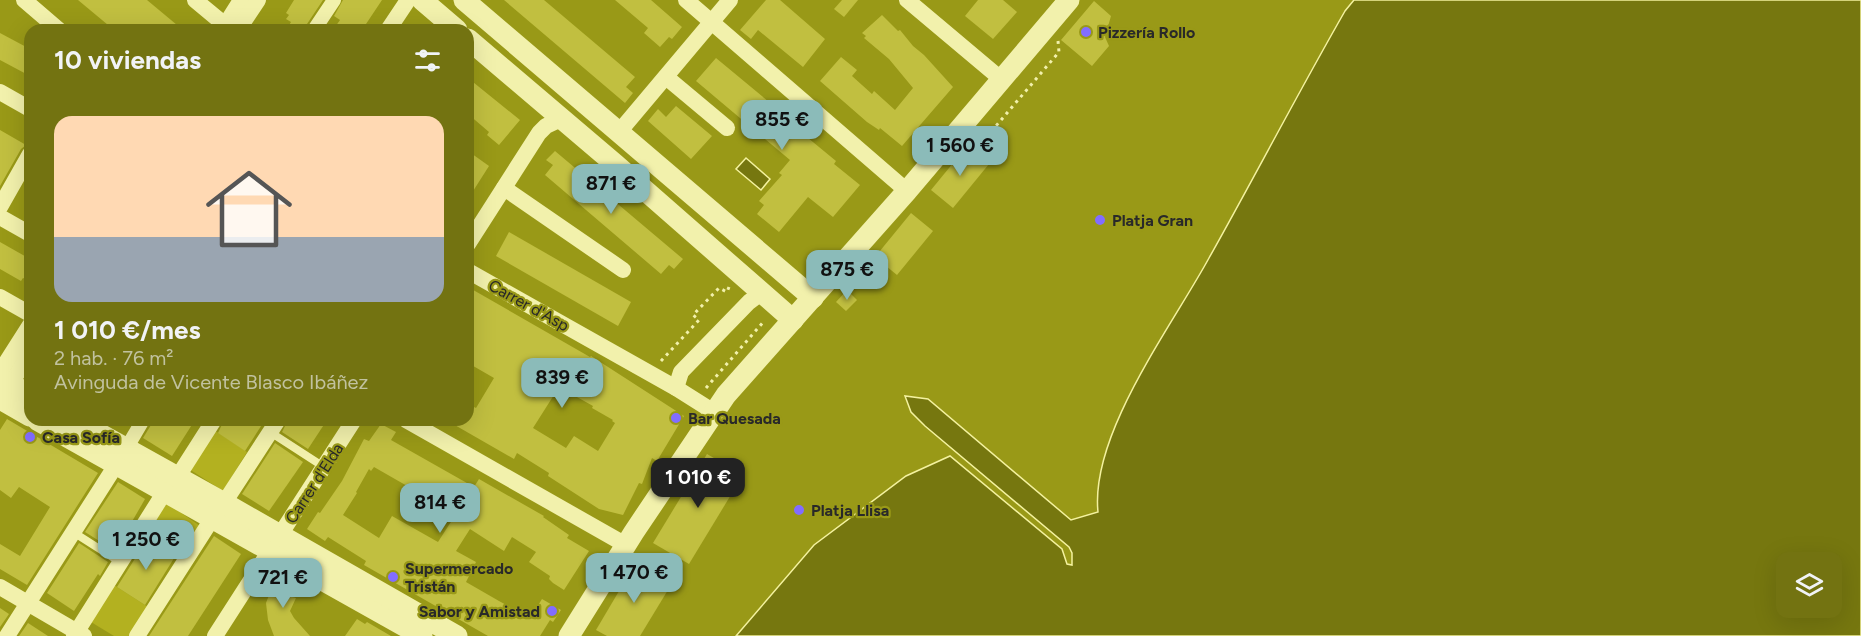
<!DOCTYPE html>
<html lang="es">
<meta charset="utf-8">
<style>
body{margin:0;font-family:Figtree,sans-serif;background:#78781a;color:#f1f3f6;height:100vh;display:flex;flex-direction:column;font-size:22px;white-space:nowrap}
*{box-sizing:border-box;margin:0}
p{font-size:20px;color:#c1c29f}
.icon{flex:none;width:33px;height:33px;fill:none;stroke:currentColor;stroke-width:2;stroke-linecap:round;stroke-linejoin:round}
.map{position:relative;flex:1;overflow:hidden}
.drawer{position:absolute;left:24px;top:24px;width:450px;height:402px;display:flex;flex-direction:column;background:#737311;border-radius:18px;box-shadow:0 6px 24px #0002}
.drawer>*{flex:none}
.fabs{position:absolute;left:1776px;top:552px;display:grid;gap:12px}
.fabs a{display:grid;place-items:center;width:66px;height:66px;border-radius:12px;background:#737311;box-shadow:0 6px 24px #0002;font-size:30px}
.price{position:absolute;translate:-50% -51px;padding:0 14px;border-radius:12px;background:#8bbbb9;color:#111;font-size:20px;line-height:39px;filter:drop-shadow(0 2px 3px #0008)}
.price::after{content:'';position:absolute;left:50%;top:36px;width:18px;height:14px;margin-left:-9px;background:inherit;clip-path:polygon(0 0,100% 0,50% 100%)}
.price.current{background:#222;color:#fff}
ul{padding:0;list-style:none}
li{display:grid;align-content:center;gap:12px;height:318px;padding:0 30px}
li span{display:grid;place-items:center;height:186px;border-radius:18px;color:#555}
li>.icon{margin-inline-start:auto}
span .icon{width:108px;height:108px;fill:#fffc;stroke-width:1}
li b{font-size:26px}
h2{display:flex;justify-content:space-between;align-items:center;height:72px;padding:0 30px;font-size:26px}
.map>svg:first-child{display:block}
.green{fill:#b3b120}
.water{fill:#76770f;stroke:#f4f29f;stroke-width:1.5;fill-rule:evenodd}
.building{fill:#c1bf40;fill-rule:evenodd}
.lines{fill:none;stroke-linecap:round;stroke-linejoin:round}
.path{stroke:#f2f1ac;stroke-width:3;stroke-dasharray:3 4.5;stroke-linecap:butt}
.service{stroke:#f2f1ac;stroke-width:8}
.pedestrian{stroke:#f2f1ac;stroke-width:14}
.minor{stroke:#f2f1ac;stroke-width:16}
.tertiary{stroke:#f2f1ac;stroke-width:21}
.poi-dot{fill:#826dff;stroke:#999917;stroke-width:2}
.labels{text-anchor:middle;stroke-width:4.5;stroke-linejoin:round;paint-order:stroke}
.poi-label{font-size:16px;font-weight:bold;fill:#292929;stroke:#999917;text-anchor:start}
.street-label{font-size:16px;fill:#292929;stroke:#999917}
</style>
<div class="map">
<svg width="1861" height="636" viewBox="0 0 1861 636">
<rect width="100%" height="100%" fill="#999917"/>
<!-- green -->
<g class="green">
<polygon points="214,430 247,452 223,491 189,469"/>
<polygon points="167,503 200,526 180,558 145,536"/>
<polygon points="114,585 148,607 129,636 114,636 91,622"/>
</g>
<!-- water -->
<g class="water">
<path d="M1354,0H1861V636H736L814,545L906,476L950,456L1062,549L1067,564L1072,565V553L1069,547L925,426L911,412L905,396L928,399L1071,520L1098,512C1090,434 1172,326 1209,258C1255,176 1298,93 1345,11ZM1832,562V608H1786V562Z"/>
<polygon points="746,158 770,179 761,190 736,169"/>
</g>
<!-- building -->
<g class="building">
<polygon points="78,0 147,0 183,30 114,30"/>
<polygon points="294,0 323,0 303,30 286,30 291,22 286,19 289,15 286,13"/>
<polygon points="343,0 382,0 362,30 333,30 340,20 334,16"/>
<polygon points="504,0 544,0 635,77 626,87 633,93 625,103"/>
<polygon points="615,0 651,0 682,27 672,39 669,37 660,47 644,33 648,28"/>
<polygon points="766,0 780,0 825,39 803,67 758,30 751,39 740,30"/>
<polygon points="842,0 858,0 844,17 834,9"/>
<polygon points="978,0 1003,0 1017,12 993,39 965,16"/>
<polygon points="1094,1 1111,16 1105,37 1109,46 1092,66 1061,40"/>
<polygon points="882,15 898,31 900,30 913,46 924,55 953,87 902,146 880,128 879,130 867,122 820,81 841,57 857,70 852,76 872,94 874,91 895,110 913,88 889,59 864,38 866,36 862,33"/>
<polygon points="0,33 30,49 30,76 0,60"/>
<polygon points="716,58 804,131 802,133 836,161 834,164 860,185 833,217 808,197 779,232 757,214 764,205 759,201 782,175 779,173 790,160 696,81"/>
<polygon points="468,78 520,120 499,145 487,135 489,132 468,114"/>
<polygon points="676,106 712,136 691,159 648,121 658,109 666,117"/>
<polygon points="0,130 26,145 21,149 0,186"/>
<polygon points="967,146 989,164 953,208 931,190"/>
<polygon points="468,151 489,166 468,199"/>
<polygon points="555,151 683,259 674,269 669,265 661,274 545,175 553,165 546,160"/>
<polygon points="911,213 933,231 897,275 875,257"/>
<polygon points="509,232 631,302 618,326 496,256"/>
<polygon points="0,242 30,259 30,281 23,278 21,281 0,269"/>
<path d="M468,287L590,357L591,356L684,416L657,461L652,458L642,484L639,483L623,515L599,509L548,476L549,473L517,453L514,459L446,420H468V404L476,408L494,378L468,363ZM559,387L593,406L592,408L613,420L612,421L615,423L598,451L574,436L566,448L533,428Z"/>
<polygon points="847,290 857,300 846,311 836,302"/>
<polygon points="7,419 98,473 27,585 0,569 0,544 20,556 50,507 19,487 11,498 0,490 0,430"/>
<polygon points="154,420 195,420 172,456 143,438"/>
<polygon points="224,420 265,420 245,451 218,433"/>
<polygon points="288,420 327,420 308,449 282,432"/>
<path d="M381,424L396,432L391,440L474,487L479,479L544,516L543,517L569,535L567,538L589,551L564,590L553,583L549,579L550,576L529,562L536,552L512,537L504,551L470,529L456,551L476,562L466,582L499,601L530,618L542,599L561,610L553,622L550,620L540,636H488L364,565L366,561L328,537L325,541L307,529L318,512L320,513L342,481L364,439L369,441ZM374,467L456,514L438,542L392,516L379,538L343,515L357,493L356,492L369,469L371,471Z"/>
<polygon points="275,443 303,462 269,511 242,494"/>
<polygon points="707,454 743,475 689,564 653,543"/>
<polygon points="118,482 145,499 115,551 85,532"/>
<polygon points="214,536 241,554 188,636 149,636"/>
<polygon points="148,538 176,555 145,605 117,587"/>
<polygon points="79,543 108,562 100,576 98,574 74,611 47,593"/>
<polygon points="635,564 671,585 640,636 607,636 596,630"/>
<polygon points="277,574 285,578 286,575 298,583 292,597 296,598 290,611 294,618 310,636 274,636 268,620 266,603"/>
<polygon points="0,608 9,614 0,627"/>
<polygon points="357,619 365,624 367,622 391,636 345,636"/>
<polygon points="28,623 48,636 19,636"/>
</g>
<g class="lines">
<!-- path -->
<g class="path">
<polyline points="973,142 984,140 1059,52 1058,41"/>
<polyline points="661,361 699,320 693,315 719,288 727,292 729,287"/>
<polyline points="706,388 765,320"/>
</g>
<!-- service -->
<g class="service">
<polyline points="270,432 324,467"/>
<polyline points="73,532 120,562"/>
</g>
<!-- pedestrian -->
<g class="pedestrian">
<polyline points="314,30 334,0"/>
<polyline points="126,449 143,420"/>
</g>
<!-- minor -->
<g class="minor">
<polyline points="24,0 59,30"/>
<polyline points="195,0 219,20 224,28"/>
<polyline points="686,0 907,191"/>
<polyline points="907,0 1001,79"/>
<polyline points="222,30 241,0"/>
<polyline points="238,30 258,0"/>
<polyline points="388,30 408,0"/>
<polyline points="666,77 727,128"/>
<polyline points="0,92 30,109"/>
<polyline points="619,132 730,0"/>
<polyline points="504,188 623,270"/>
<polyline points="0,207 30,154"/>
<polyline points="0,217 30,234"/>
<polyline points="468,244 539,133 546,126 561,119"/>
<polyline points="468,271 676,388 714,412"/>
<polyline points="0,297 30,314"/>
<polyline points="0,372 30,325"/>
<polyline points="676,388 681,372 749,302 757,296 765,294"/>
<polyline points="5,393 30,353"/>
<polyline points="406,420 626,545"/>
<polyline points="177,478 214,420"/>
<polyline points="224,503 278,420"/>
<polyline points="0,587 84,636"/>
<polyline points="7,636 116,465"/>
<polyline points="74,636 164,493"/>
<polyline points="137,636 212,519"/>
<polyline points="215,636 354,420"/>
</g>
<!-- tertiary -->
<g class="tertiary">
<polyline points="422,0 457,30"/>
<polyline points="464,0 813,298"/>
<polyline points="468,39 615,164 793,320"/>
<polyline points="0,378 30,395"/>
<polyline points="0,399 30,416"/>
<polyline points="37,420 422,636"/>
<polyline points="75,420 224,503 457,636"/>
<polyline points="569,636 634,532 726,395 907,191 1069,0"/>
</g>
</g>
<!-- markers -->
<g class="poi-dot">
<circle cx="1086" cy="32" r="6"/>
<circle cx="1100" cy="220" r="6"/>
<circle cx="676" cy="418" r="6"/>
<circle cx="30" cy="437" r="6"/>
<circle cx="799" cy="510" r="6"/>
<circle cx="393" cy="577" r="6"/>
<circle cx="552" cy="611" r="6"/>
</g>
<g class="labels">
<!-- poi labels -->
<g class="poi-label">
<text x="1098" y="38">Pizzería Rollo</text>
<text x="1112" y="226">Platja Gran</text>
<text x="688" y="424">Bar Quesada</text>
<text x="42" y="443">Casa Sofía</text>
<text x="811" y="516">Platja Llisa</text>
<text x="405" y="574">Supermercado<tspan x="405" dy="18">Tristán</tspan></text>
<text x="540" y="617" text-anchor="end">Sabor y Amistad</text>
</g>
<!-- street labels -->
<g class="street-label">
<text transform="translate(529 305) rotate(29)" y="6">Carrer d'Asp</text>
<text transform="translate(314 483) rotate(-57)" y="6">Carrer d'Elda</text>
</g>
</g>
</svg>
<div class="fabs">
<a><svg class="icon" aria-label="layers" viewBox="0 0 24 24"><path d="M12 4l9 5-9 5-9-5zM3 14l9 5 9-5"/></svg></a>
</div>
<b class="price" style="left:782px;top:151px">855 €</b>
<b class="price" style="left:960px;top:177px">1 560 €</b>
<b class="price" style="left:611px;top:215px">871 €</b>
<b class="price" style="left:847px;top:301px">875 €</b>
<b class="price" style="left:562px;top:409px">839 €</b>
<b class="price current" style="left:698px;top:509px">1 010 €</b>
<b class="price" style="left:440px;top:534px">814 €</b>
<b class="price" style="left:146px;top:571px">1 250 €</b>
<b class="price" style="left:634px;top:604px">1 470 €</b>
<b class="price" style="left:283px;top:609px">721 €</b>
<section class="drawer">
<h2>10 viviendas<svg class="icon" aria-label="filters" viewBox="0 0 24 24"><path d="M4 7h16M4 17h16"/><circle cx="9" cy="7" r="2"/><circle cx="15" cy="17" r="2"/></svg></h2>
<ul>
<li><span style="background:linear-gradient(#ffd9b3 65%,#9aa5b1 0)"><svg class="icon" aria-label="home" viewBox="0 0 24 24"><path d="M3 11l9-7 9 7M6 9v11h12V9"/></svg></span><div><b>1 010 €/mes</b><p>2 hab. · 76 m²</p><p>Avinguda de Vicente Blasco Ibáñez</p></div></li>
</ul>
</section>
</div>
